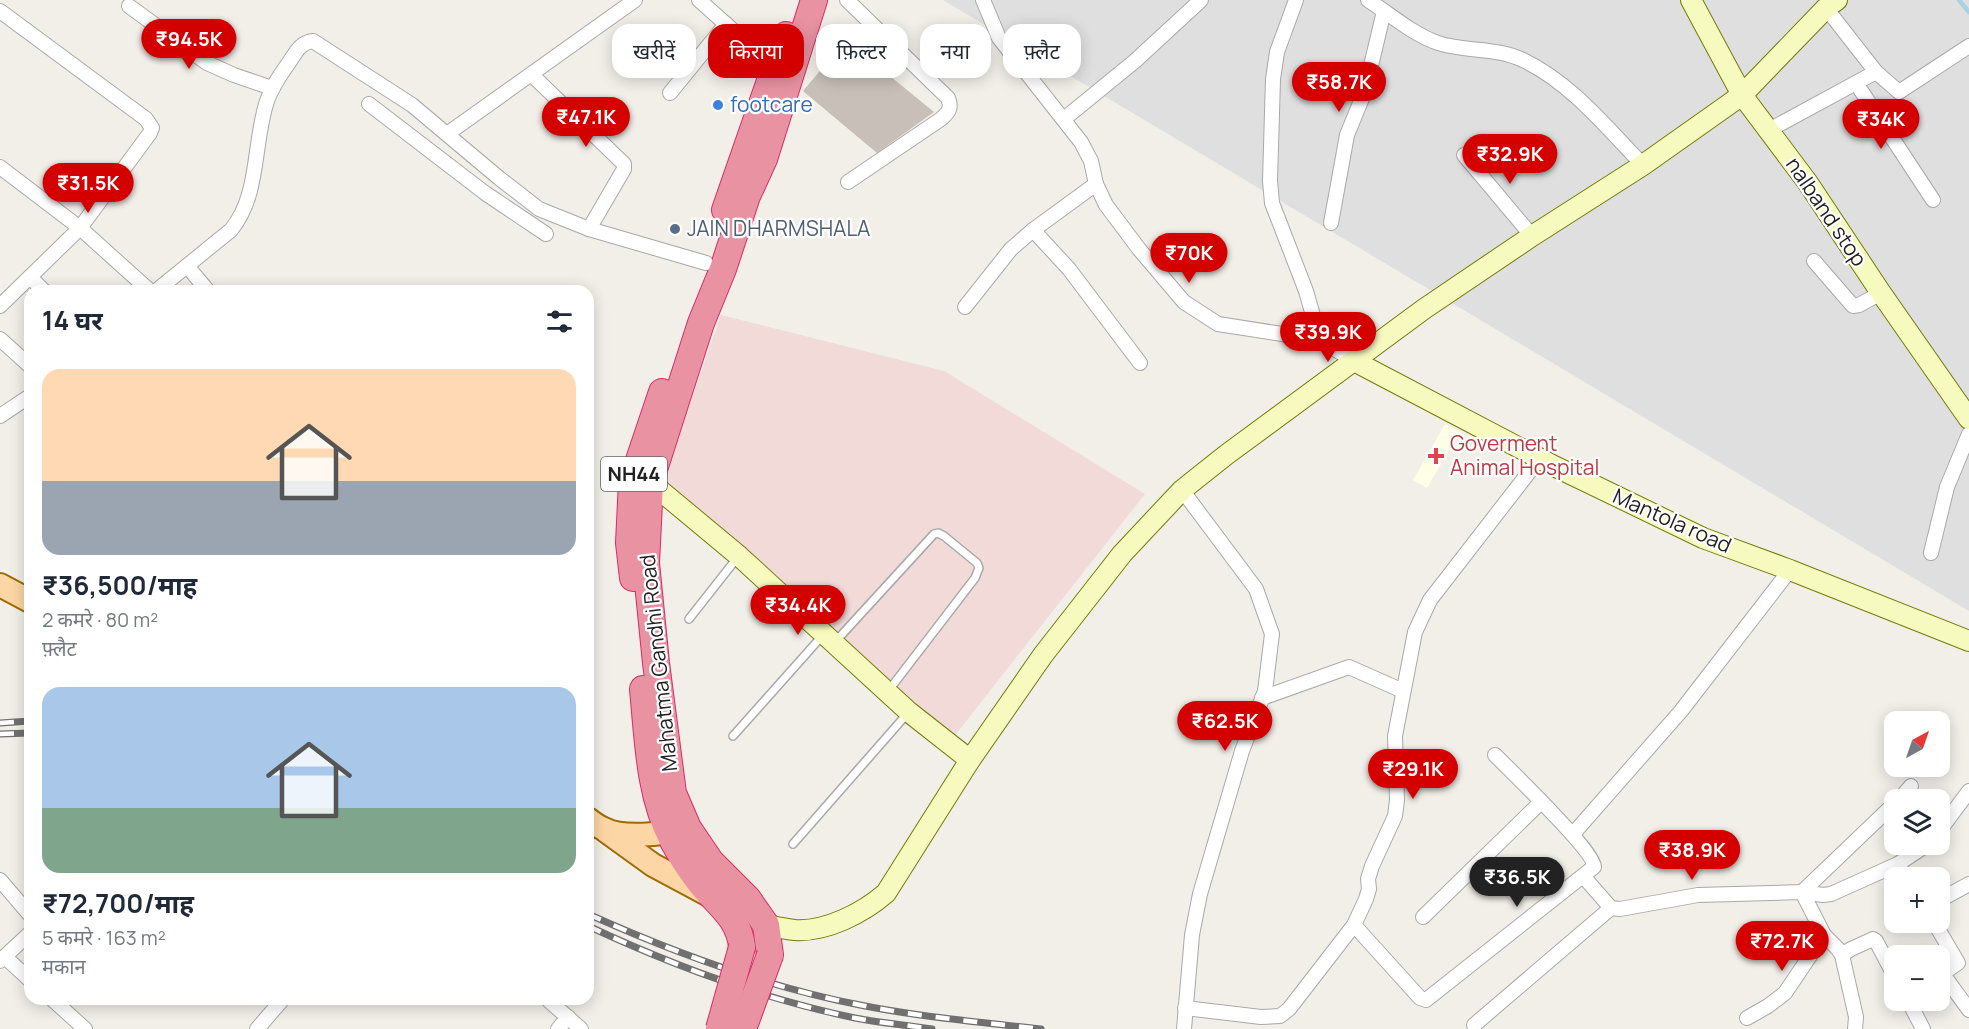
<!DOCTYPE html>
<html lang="hi">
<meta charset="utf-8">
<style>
body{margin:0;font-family:Manrope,"Noto Sans Devanagari",sans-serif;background:#f6f6f7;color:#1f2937;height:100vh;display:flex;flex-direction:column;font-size:22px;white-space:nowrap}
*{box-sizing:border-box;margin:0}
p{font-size:20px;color:#747a83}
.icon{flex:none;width:33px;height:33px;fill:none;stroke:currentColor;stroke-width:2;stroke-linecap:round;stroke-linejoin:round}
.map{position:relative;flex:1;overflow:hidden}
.drawer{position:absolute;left:24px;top:285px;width:570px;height:720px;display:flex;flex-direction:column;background:#fff;border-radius:18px;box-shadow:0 3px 15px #0003}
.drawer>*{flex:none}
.top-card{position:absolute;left:612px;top:24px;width:570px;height:54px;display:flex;gap:12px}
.needle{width:39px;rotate:40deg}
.buttons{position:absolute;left:1884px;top:711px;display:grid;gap:12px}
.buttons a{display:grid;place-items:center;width:66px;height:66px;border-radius:12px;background:#fff;box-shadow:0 3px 15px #0003;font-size:30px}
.price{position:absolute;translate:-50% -51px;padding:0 14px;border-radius:21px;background:#d40000;color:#fff;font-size:20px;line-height:39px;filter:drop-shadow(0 2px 3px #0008)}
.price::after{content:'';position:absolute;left:50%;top:36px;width:18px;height:14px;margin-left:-9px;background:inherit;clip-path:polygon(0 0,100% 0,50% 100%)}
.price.current{background:#222;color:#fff}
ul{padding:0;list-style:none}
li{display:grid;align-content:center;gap:12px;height:318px;padding:0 18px}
li span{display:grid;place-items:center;height:186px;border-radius:18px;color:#555}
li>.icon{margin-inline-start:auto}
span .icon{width:108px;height:108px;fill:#fffc;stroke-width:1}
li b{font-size:26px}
h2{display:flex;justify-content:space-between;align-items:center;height:72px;padding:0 18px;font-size:26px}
.pill{padding:0 21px;border-radius:18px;background:#fff;box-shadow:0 3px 15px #0003;font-size:21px;line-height:54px}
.pill.current{background:#d40000;color:#fff}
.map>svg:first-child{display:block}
.residential{fill:#e0dfdf}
.commercial{fill:#f2dad9}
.education{fill:#ffffe5}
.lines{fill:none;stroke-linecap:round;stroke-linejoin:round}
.stream{stroke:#aad3df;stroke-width:4.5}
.building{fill:#c7bfb8}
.lane-casing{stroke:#a9a9a9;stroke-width:10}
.street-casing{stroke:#a9a9a9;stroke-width:16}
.secondary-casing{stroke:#707d05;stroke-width:22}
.primary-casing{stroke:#a06b00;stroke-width:26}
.highway-casing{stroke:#dc2a67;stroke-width:28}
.lane{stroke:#fff;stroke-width:7}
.street{stroke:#fff;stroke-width:14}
.secondary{stroke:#f7fabf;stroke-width:20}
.primary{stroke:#fcd6a4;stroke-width:22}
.highway{stroke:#e892a2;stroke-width:26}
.rail-casing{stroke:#707070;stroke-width:7}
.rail{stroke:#fff;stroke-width:4.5;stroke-dasharray:14;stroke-linecap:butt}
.highway-bridge-casing{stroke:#dc2a67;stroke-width:28;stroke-linecap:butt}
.highway-bridge{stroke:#e892a2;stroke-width:26}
.shop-dot{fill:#3f7fe0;stroke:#fff;stroke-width:2}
.service-dot{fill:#5c6f8a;stroke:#fff;stroke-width:2}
.health-dot{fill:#e0444e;stroke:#fff;stroke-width:2}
.labels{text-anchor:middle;stroke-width:4.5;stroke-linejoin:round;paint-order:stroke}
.shield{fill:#fff;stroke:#646464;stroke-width:1.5}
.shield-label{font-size:20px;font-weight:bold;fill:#222}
.shop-label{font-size:21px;fill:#366cbe;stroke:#fff;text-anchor:start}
.street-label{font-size:21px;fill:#222;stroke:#fff}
.service-label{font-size:21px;fill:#4e5e75;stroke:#fff;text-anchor:start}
.health-label{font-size:21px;fill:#be3a42;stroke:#fff;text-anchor:start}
</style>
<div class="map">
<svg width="1969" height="1029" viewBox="0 0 1969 1029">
<rect width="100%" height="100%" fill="#f2efe9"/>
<!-- residential -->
<polygon class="residential" points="943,0 1969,0 1969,611"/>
<!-- commercial -->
<polygon class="commercial" points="721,315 944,371 1145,494 945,748 663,483"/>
<!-- education -->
<polygon class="education" points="1445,424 1460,432 1427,488 1413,480"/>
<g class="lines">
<!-- stream -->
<polyline class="stream" points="1959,0 1969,12"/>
</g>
<!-- building -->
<polygon class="building" points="846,40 934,112 877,153 803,91"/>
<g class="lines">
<!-- lane casing -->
<g class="lane-casing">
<g id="lane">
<polyline points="689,619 737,558"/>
<polyline points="835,642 934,534 938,533 944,536 977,563 979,568 975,578 889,690"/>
<polyline points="733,736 823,635"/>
<polyline points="793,844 907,714"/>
</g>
</g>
<!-- street casing -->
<g class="street-casing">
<g id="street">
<polyline points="699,0 774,67"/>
<path d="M847,0L948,98C952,108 949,112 941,119L848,182"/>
<polyline points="983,0 999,38 1081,142 1091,161 1096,184 1106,205 1139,249 1184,302 1218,324 1320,340 1354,361"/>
<polyline points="1296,0 1277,52 1273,79 1270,181 1272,203 1306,291 1320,340"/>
<path d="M1368,0C1390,14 1412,34 1438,43C1465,52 1496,47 1523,60C1571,83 1606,127 1643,165"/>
<polyline points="129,6 207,63 234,75 272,88"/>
<polyline points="1826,8 1876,72 1899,92 1969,46"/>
<polyline points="0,11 146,119 152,128 150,133 80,228 0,306"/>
<polyline points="532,75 624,164 624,169 589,229"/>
<polyline points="1856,83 1933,200"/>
<polyline points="670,93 726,24"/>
<polyline points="369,104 485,193 546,234"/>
<polyline points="1064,119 1135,61 1201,0"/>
<polyline points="1769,130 1876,72"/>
<polyline points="447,134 635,0"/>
<polyline points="1464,155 1532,236"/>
<polyline points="0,167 80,228 150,291"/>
<polyline points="1331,223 1347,135 1365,91 1384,11"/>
<polyline points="1033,230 1069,269 1140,363"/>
<polyline points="1814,261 1853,306 1859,305 1881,293"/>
<polyline points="187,266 208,291"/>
<polyline points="30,277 44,291"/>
<path d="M156,291L231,230C260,195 253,143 267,101C272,86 281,74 290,61C296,52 301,42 313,41L412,105L499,178L539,209L589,229L706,263"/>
<polyline points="965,307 1011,249 1033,230 1096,184"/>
<polyline points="0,339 30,366"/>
<polyline points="0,416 30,396"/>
<polyline points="1182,490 1256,589 1272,634 1265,691 1242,751 1200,894 1192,935 1184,1029"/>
<polyline points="1931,553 1947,487 1969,434"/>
<polyline points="1262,698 1349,667 1403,691"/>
<polyline points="1899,800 1911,786"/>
<polyline points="1940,830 1969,791"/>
<polyline points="1573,834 1681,711 1790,570"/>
<polyline points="1898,864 1906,878"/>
<polyline points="1583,876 1611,908 1620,909 1698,895 1802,892 1823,895 1831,894 1898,864 1928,844"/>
<polyline points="0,880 30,915"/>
<polyline points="1802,892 1824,935 1838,949 1842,955 1856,1017 1855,1029"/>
<polyline points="1802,892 1894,804"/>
<polyline points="1940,900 1969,884"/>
<polyline points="1423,917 1541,802"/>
<polyline points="1934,922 1958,963 1945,972 1945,977 1969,1010"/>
<path d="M1354,925L1420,998L1426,1000L1594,867C1595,852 1511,771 1495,755"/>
<polyline points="1842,955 1851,949 1873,939 1876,941 1894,975"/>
<polyline points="5,957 30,980"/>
<polyline points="0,961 30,933"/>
<polyline points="52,999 85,1029"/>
<polyline points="547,999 581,1029"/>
<polyline points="1908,1000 1923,1029"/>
<polyline points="1185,1008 1261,1017 1280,1016 1289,1009 1354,925 1366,899 1369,889 1368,879 1372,866 1395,816 1397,800 1395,736 1415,632 1430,600 1540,458"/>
<polyline points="1747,1018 1768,1006 1785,993 1824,935"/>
<polyline points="1474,1025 1611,908"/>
<polyline points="257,1029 283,999"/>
<polyline points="558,1029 568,1017"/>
</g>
</g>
<!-- secondary casing -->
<g class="secondary-casing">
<g id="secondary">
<polyline points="1691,0 1742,95 1808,183 1881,293 1969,419"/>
<polyline points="1354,361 1554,466 1703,538 1790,570 1969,641"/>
<polyline points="650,482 739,556 909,712 970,760"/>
<path d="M766,925C776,927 785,929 795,930C826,932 863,913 886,893L970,760L1043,655L1122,554L1182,490L1226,455L1424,309L1532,236L1643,165L1742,95L1826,8L1837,0"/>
</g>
</g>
<!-- primary casing -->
<g class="primary-casing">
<g id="primary">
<polyline points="0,585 30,601"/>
<path d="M588,819C593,823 599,827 604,829C623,839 663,834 684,829"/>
<polyline points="606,831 653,865 709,895"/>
</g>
</g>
<!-- highway casing -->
<g class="highway-casing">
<g id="highway">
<polyline points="725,210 786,35"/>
<polyline points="633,578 629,543 632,481 662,392"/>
<path d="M643,689C648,741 649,795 673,841C680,854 689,868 698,880C715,903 739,916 742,947"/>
<polyline points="770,955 766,925 748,899 711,862 688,828 673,793 656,663 646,563 650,482 701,323 723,269 747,196 764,159 814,0"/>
</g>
</g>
<!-- lane -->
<use href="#lane" class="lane"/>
<!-- street -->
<use href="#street" class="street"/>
<!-- secondary -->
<use href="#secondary" class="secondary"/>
<!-- primary -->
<use href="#primary" class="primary"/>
<!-- highway -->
<use href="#highway" class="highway"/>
<!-- rail casing -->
<g class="rail-casing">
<g id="rail">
<polyline points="0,723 30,721"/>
<polyline points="0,734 30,733"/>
<path d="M588,914C675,953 767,987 860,1005C920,1017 980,1022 1041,1029"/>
<path d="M588,926C674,966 763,999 855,1018C881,1023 907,1025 932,1029"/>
</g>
</g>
<!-- rail -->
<use href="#rail" class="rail"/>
<!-- highway-bridge casing -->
<g class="highway-bridge-casing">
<g id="highway-bridge">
<polyline points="719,1029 742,947"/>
<polyline points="743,1029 770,955"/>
</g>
</g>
<!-- highway-bridge -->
<use href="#highway-bridge" class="highway-bridge"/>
</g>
<!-- markers -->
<circle class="shop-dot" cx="718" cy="105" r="6"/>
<circle class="service-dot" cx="675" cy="229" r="6"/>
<path class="health-dot" d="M1433 447h6v6h6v6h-6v6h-6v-6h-6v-6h6z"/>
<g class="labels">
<!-- shield labels -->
<rect class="shield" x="601" y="457" width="66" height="34" rx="4.5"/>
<g class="shield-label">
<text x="634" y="481">NH44</text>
</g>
<!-- shop labels -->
<g class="shop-label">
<text x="730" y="112">footcare</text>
</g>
<!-- street labels -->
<g class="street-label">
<text transform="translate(1826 212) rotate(56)" y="7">nalband stop</text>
<text transform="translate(1672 521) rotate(24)" y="7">Mantola road</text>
<text transform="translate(659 663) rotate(-96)" y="7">Mahatma Gandhi Road</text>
</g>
<!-- service labels -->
<g class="service-label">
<text x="687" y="236">JAIN DHARMSHALA</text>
</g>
<!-- health labels -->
<g class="health-label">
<text x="1450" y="451">Goverment<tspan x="1450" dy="24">Animal Hospital</tspan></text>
</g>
</g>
</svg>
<div class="buttons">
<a><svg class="needle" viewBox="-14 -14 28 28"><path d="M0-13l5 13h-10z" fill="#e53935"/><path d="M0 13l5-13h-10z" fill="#747a83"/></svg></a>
<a><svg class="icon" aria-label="layers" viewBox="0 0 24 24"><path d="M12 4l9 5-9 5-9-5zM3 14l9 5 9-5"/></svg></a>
<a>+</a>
<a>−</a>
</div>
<b class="price" style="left:189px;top:70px">₹94.5K</b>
<b class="price" style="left:1339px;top:113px">₹58.7K</b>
<b class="price" style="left:586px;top:148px">₹47.1K</b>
<b class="price" style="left:1881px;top:150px">₹34K</b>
<b class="price" style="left:1510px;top:185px">₹32.9K</b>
<b class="price" style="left:88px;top:214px">₹31.5K</b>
<b class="price" style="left:1189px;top:284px">₹70K</b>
<b class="price" style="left:1328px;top:363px">₹39.9K</b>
<b class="price" style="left:798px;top:636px">₹34.4K</b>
<b class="price" style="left:1225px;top:752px">₹62.5K</b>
<b class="price" style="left:1413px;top:800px">₹29.1K</b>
<b class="price" style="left:1692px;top:881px">₹38.9K</b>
<b class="price current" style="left:1517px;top:908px">₹36.5K</b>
<b class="price" style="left:1782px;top:972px">₹72.7K</b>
<div class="top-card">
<a class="pill">खरीदें</a>
<a class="pill current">किराया</a>
<a class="pill">फ़िल्टर</a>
<a class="pill">नया</a>
<a class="pill">फ़्लैट</a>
</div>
<section class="drawer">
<h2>14 घर<svg class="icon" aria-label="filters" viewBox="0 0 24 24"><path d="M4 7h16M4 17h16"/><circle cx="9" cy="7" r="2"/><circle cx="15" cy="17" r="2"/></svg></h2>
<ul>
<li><span style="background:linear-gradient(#ffd9b3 60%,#9aa5b1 0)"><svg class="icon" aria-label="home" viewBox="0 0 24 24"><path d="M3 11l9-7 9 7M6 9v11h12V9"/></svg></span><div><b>₹36,500/माह</b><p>2 कमरे · 80 m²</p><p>फ़्लैट</p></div></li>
<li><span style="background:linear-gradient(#a9c7e8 65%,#7fa58c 0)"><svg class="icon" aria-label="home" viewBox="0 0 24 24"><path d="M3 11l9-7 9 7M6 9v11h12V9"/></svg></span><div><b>₹72,700/माह</b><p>5 कमरे · 163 m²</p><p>मकान</p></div></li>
</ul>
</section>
</div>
